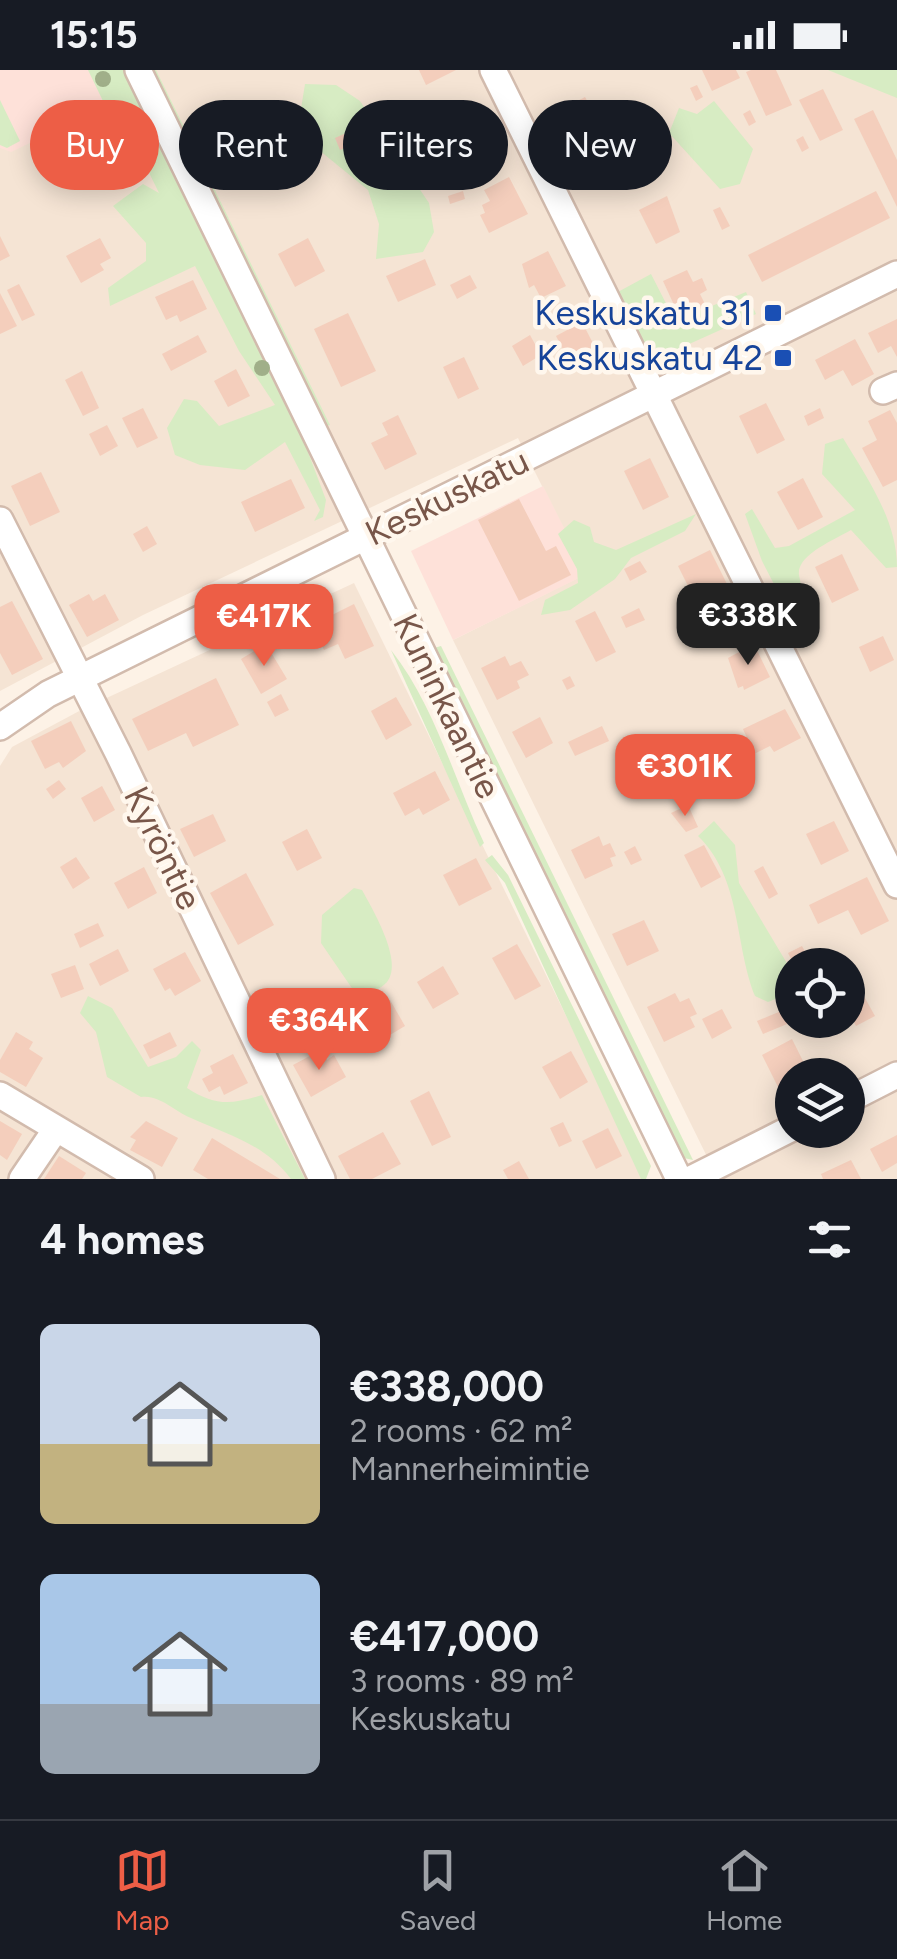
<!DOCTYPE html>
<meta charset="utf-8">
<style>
body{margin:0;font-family:Figtree,sans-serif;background:#242831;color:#f1f3f6;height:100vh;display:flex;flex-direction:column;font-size:38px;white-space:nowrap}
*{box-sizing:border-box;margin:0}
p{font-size:32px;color:#9ea1a6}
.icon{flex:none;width:55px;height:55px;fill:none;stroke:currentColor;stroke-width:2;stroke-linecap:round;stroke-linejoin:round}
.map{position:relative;height:1109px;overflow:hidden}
.drawer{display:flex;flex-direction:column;background:#171b24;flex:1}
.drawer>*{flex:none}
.guide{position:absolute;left:30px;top:30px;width:838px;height:90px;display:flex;gap:20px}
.controls{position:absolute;left:775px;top:878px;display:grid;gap:20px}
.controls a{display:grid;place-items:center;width:90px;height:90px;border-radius:50%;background:#171b24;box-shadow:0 5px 25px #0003;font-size:50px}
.price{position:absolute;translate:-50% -85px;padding:0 22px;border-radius:20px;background:#ed5e46;color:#fff;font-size:32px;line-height:65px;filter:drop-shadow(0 2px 5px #0008)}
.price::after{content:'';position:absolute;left:50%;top:60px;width:30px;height:22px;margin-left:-15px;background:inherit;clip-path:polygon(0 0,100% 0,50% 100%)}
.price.active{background:#222;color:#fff}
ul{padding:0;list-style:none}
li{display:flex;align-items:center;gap:30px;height:250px;padding:0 40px}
li span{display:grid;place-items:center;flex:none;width:280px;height:200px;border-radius:15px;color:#555}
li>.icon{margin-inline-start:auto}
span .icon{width:120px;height:120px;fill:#fffc;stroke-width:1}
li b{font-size:42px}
h2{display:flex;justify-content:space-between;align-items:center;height:120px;padding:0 40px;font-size:42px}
.chip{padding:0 35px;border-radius:45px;background:#171b24;box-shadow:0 5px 25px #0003;font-size:35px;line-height:90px}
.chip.active{background:#ed5e46;color:#fff}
.status{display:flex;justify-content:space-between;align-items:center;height:70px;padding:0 50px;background:#171b24;direction:ltr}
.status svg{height:28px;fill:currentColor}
.menu{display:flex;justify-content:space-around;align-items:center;height:140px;border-top:2px solid #363941;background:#171b24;font-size:28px;color:#9ea1a6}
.menu a{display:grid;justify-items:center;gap:5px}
.menu .active{color:#ed5e46}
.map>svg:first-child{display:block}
.residential{fill:#f5e4d4;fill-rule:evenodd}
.commercial{fill:#fee1d9}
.green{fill:#d7ecc3}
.building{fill:#f4cebc}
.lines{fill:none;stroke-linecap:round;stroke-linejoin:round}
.minor-casing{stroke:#d2bbad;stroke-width:30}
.minor{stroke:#fff;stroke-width:25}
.tree{fill:#a0af89}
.transit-dot{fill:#1a4fb4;stroke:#fff7ed;stroke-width:4}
.labels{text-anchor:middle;stroke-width:9;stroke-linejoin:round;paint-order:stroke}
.transit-label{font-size:35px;fill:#164399;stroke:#fff7ed;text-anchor:end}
.street-label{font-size:35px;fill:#785649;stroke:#fff7ed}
</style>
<div class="status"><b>15:15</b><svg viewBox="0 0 49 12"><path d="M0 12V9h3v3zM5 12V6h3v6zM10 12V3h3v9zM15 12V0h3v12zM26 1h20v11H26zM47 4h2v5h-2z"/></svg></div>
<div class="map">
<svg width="897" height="1109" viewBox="0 0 897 1109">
<rect width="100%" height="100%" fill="#fdf2e6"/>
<!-- residential -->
<g class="residential">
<path d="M0,0H890L897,4V1109H718L453,570L586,504L518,368L143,545L0,621ZM792,895H848V950H792ZM792,1005H848V1060H792Z"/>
<polygon points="354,513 646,1109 0,1109 0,696 12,677 83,639"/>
</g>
<!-- commercial -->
<g class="commercial">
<polygon points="0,0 150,0 134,23 11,82 0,78"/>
<polygon points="543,416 587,504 453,570 411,481"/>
</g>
<!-- green -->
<g class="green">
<polygon points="88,0 124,0 290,334 326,430 323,447 314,451 320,440 285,372 245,400 200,395 175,385 167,358 184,329 197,331 219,356 275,335 239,281 195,196 110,236 108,218 146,191 146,173 113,136 143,114 159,123 131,66 116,58"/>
<polygon points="151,0 156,0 330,355 327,356"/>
<polygon points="828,0 897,0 897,28"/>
<polygon points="305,14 336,15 360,31 429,133 434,162 423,182 376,189 379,154 368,120 314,76 300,45"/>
<polygon points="0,30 20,71 7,78 0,75"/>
<polygon points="714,31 753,79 740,114 720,119 669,63 679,38 697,44"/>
<polygon points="651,204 675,251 746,222 756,244 658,288 650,287 616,223"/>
<path d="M843,368C867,408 897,450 897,497L886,498L851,460C836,469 796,485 799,505C802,521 805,527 801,544L791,547L762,491L745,444L752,439L775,478L789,476L855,440L822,404L825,374Z"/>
<polygon points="696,444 685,461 631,488 615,509 570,540 541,545 545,530 578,513 577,499 558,464 574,450 590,457 594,472 616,480"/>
<polygon points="441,576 693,1090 684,1088 434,578"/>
<path d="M391,580C435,636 454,709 484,773L480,777Z"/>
<path d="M714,751L735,775L739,813L788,895V924L768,932L755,926C734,873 742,809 698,766Z"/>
<polygon points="492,785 508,805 651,1096 646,1109 641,1109 505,813 485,790"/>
<path d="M354,818L362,820C373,840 404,892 387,912C380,920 367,923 358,927L321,873L322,845Z"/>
<path d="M88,926L112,938L148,997L176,987L192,971L201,980L187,1018C215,1036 231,1035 262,1025L305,1109H291C265,1074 228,1065 191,1048C174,1041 159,1024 141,1027L107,1007L96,962L80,943Z"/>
</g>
<!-- building -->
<g class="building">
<polygon points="419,0 456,0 426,15"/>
<polygon points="702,0 736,0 740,8 712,21"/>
<polygon points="751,0 776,0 792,35 766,46 746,2"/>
<polygon points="697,15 703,27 696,31 690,18"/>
<polygon points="823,19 843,60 820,71 799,30"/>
<polygon points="585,27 601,55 586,63 570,35"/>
<polygon points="750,40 756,52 749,56 743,44"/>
<polygon points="873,40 897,90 897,137 854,49"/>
<polygon points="642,46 660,82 635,94 617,59"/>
<polygon points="435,54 454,89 428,102 410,68"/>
<polygon points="355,59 360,72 340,80 335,68"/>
<polygon points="125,66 138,95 112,107 99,77"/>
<polygon points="803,66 809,78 802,82 796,70"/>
<polygon points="256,67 270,97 244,109 229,80"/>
<polygon points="509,107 528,144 489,163 480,145 485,143 482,135 490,131 484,120"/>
<polygon points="463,121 465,129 450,134 448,126"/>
<polygon points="876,121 890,148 762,212 748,185"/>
<polygon points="667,126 680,162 656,174 639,140"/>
<polygon points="720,137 730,156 722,160 713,140"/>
<polygon points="0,166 10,186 0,191"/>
<polygon points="100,168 111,188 100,194 104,200 81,213 66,186"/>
<polygon points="308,168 325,201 295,217 278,184"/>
<polygon points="548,181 566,216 541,228 534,215 529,218 522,194"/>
<polygon points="425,189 436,215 398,232 386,206"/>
<polygon points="687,200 693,212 702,208 707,220 700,224 706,236 680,248 663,211"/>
<polygon points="470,205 477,218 457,229 450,215"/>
<polygon points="193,210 207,239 180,252 177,245 166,250 155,227"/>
<polygon points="19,214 35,245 22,251 7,220"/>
<polygon points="0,223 17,256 0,264"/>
<polygon points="348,243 376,301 341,317 314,259"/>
<polygon points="897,249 897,287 891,276 878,283 868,263"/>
<polygon points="582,252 600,287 574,300 556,266"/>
<polygon points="198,265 207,282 171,301 162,284"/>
<polygon points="530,265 541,285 523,296 512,276"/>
<polygon points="855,269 874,304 852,316 843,300 825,310 815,290"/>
<polygon points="464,287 479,319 458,329 443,297"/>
<polygon points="236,299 250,326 228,337 214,311"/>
<polygon points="82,301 99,338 83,346 65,310"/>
<polygon points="766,333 785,370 757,384 739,346"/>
<polygon points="143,338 158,368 137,378 122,348"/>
<polygon points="820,338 824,348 808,356 804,346"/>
<polygon points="890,340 897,353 897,410 883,417 862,378 877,370 868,351"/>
<polygon points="398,345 417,384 385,400 371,373 388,365 382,353"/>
<polygon points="107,355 118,376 100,386 89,364"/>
<polygon points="650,388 669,427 643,440 624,401"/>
<polygon points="41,402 60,442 30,456 11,416"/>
<polygon points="803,408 823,447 798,460 777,422"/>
<polygon points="291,409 305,438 255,462 241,432"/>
<polygon points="519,429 546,481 556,476 571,505 519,531 478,450"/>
<polygon points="147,456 157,474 143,482 133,464"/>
<polygon points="710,480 730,520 698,536 678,496"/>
<polygon points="842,484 859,520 832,533 815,497"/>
<polygon points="640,491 647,502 630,511 624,499"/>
<polygon points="89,524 93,531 105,524 119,550 87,567 69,535"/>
<polygon points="12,531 43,589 12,605 0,583 0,537"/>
<polygon points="354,534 374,576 345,589 338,574 324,580 316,564 326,559 322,550"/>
<polygon points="639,538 645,550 626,558 621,547"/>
<polygon points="595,541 616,582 596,592 575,551"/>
<polygon points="883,566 894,590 870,602 859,577"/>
<polygon points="266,574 287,609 261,624 241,589"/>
<polygon points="754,574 770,607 744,620 743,616 738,618 728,588"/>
<polygon points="505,586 510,596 521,591 529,605 517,611 520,618 497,630 481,598"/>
<polygon points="570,606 575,616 567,620 562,610"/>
<polygon points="216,608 239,655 193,677 186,663 148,681 132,649"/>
<polygon points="281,624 289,640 275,647 267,632"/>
<polygon points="396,627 412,655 386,670 371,641"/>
<polygon points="785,639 801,668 774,682 770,676 754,684 743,659"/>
<polygon points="540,647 553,673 526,688 512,662"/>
<polygon points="71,651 86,681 63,698 59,692 45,699 31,671"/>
<polygon points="602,656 609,671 575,686 568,672"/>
<polygon points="712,672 721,692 697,703 687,683"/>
<polygon points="435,701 450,730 423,745 419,738 405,746 393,723"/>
<polygon points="59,710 66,719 53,729 46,719"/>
<polygon points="102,716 115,740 94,752 81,728"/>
<polygon points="688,735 698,757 686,762 671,743"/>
<polygon points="213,744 226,771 194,787 180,759"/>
<polygon points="834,751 849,781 821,795 806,764"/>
<polygon points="307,759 322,788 297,801 282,772"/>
<polygon points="599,766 603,776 610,773 616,786 610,788 613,796 585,809 571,780"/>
<polygon points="704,775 721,807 701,818 684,785"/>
<polygon points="635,776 642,790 631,795 624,782"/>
<polygon points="76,787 90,808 73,819 60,797"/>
<polygon points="476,788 492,819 459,836 443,805"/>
<polygon points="763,796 778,824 769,829 754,801"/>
<polygon points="144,797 157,823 128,839 114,813"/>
<polygon points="246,803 274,855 238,875 210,823"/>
<polygon points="867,807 889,851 861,865 848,840 818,854 809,835"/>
<polygon points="644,850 659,881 627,896 612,864"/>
<polygon points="98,853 104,866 80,878 74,864"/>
<polygon points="517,874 541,916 515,930 492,888"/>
<polygon points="802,876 812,895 794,895 788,883"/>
<polygon points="118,879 129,901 100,916 89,894"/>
<polygon points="185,882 201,911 175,926 170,918 165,921 153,899"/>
<polygon points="75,895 84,919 61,928 51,904"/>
<polygon points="443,896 459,924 433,939 417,912"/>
<polygon points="856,912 875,946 856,956 848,941 848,916"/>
<polygon points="675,923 680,932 689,928 697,944 690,947 695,957 664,972 647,937"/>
<polygon points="390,930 405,956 378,972 363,946"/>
<polygon points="722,939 732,958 712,969 702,949"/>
<polygon points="786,939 792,952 763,964 757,951"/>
<polygon points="16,962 33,972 29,979 43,988 26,1017 0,1002 0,990"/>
<polygon points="170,962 177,976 150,989 143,975"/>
<polygon points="792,969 810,1005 792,1005 792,1033 787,1035 762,985"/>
<polygon points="321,980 327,990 334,985 346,1007 311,1027 293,995"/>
<polygon points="571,981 588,1012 560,1029 542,997"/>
<polygon points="233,984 248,1013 224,1025 220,1016 209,1022 202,1009 213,1003 210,996"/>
<polygon points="429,1021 451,1067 432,1076 410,1031"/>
<polygon points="0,1051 22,1064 7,1090 0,1085"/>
<polygon points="146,1051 178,1068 162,1097 130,1080 136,1070 130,1067"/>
<polygon points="563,1052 572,1071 559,1077 550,1058"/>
<polygon points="608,1058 622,1086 596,1099 582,1071"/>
<polygon points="383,1062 401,1094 372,1109 350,1109 338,1086"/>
<polygon points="897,1065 897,1093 882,1102 870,1079"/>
<polygon points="212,1068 280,1109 208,1109 193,1100"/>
<polygon points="59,1086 86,1103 82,1109 44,1109"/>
<polygon points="851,1090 861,1109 823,1109 821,1104"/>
<polygon points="519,1091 529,1109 508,1109 503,1100"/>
</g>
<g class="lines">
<!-- minor casing -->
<g class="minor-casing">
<g id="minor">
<polyline points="138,0 679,1109"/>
<polyline points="493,0 897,815"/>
<polyline points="883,321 897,315"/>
<polyline points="0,450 118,683 322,1109"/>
<polyline points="0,657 48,624 897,204"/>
<polyline points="0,1025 141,1109"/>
<polyline points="848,1030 897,1005"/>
<polyline points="22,1109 56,1059"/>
<polyline points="691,1109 792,1058"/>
</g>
</g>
<!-- minor -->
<use href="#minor" class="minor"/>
</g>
<!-- trees -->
<g class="tree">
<circle cx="103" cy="9" r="8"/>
<circle cx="262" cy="298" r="8"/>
</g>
<!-- markers -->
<g class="transit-dot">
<rect x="763" y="233" width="20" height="20" rx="5"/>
<rect x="773" y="278" width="20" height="20" rx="5"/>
</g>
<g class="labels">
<!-- transit labels -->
<g class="transit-label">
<text x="753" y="255">Keskuskatu 31</text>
<text x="763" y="300">Keskuskatu 42</text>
</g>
<!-- street labels -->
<g class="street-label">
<text transform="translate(447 427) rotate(-26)" y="12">Keskuskatu</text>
<text transform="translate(447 636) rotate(64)" y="12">Kuninkaantie</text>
<text transform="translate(163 778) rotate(64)" y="12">Kyröntie</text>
</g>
</g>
</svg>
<div class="controls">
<a><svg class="icon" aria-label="locate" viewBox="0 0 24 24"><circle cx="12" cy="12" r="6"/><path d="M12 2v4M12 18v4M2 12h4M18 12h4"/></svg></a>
<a><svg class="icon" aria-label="layers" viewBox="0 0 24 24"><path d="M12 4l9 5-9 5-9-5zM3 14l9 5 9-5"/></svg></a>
</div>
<b class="price active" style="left:748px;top:598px">€338K</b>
<b class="price" style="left:264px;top:599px">€417K</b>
<b class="price" style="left:685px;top:749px">€301K</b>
<b class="price" style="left:319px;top:1003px">€364K</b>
<div class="guide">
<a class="chip active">Buy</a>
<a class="chip">Rent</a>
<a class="chip">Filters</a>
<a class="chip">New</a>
</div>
</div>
<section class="drawer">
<h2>4 homes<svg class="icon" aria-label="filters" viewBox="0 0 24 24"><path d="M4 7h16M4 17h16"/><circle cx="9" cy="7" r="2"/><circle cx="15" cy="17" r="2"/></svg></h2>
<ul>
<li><span style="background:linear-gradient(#c9d6e8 60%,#c2b280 0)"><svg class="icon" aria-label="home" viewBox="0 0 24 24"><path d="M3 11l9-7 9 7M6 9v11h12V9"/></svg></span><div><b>€338,000</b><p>2 rooms · 62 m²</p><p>Mannerheimintie</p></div></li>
<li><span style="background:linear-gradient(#a9c7e8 65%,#9aa5b1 0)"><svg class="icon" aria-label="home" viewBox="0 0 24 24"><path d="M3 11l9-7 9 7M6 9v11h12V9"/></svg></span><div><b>€417,000</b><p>3 rooms · 89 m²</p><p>Keskuskatu</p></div></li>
</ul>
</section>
<nav class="menu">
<a class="active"><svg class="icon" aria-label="map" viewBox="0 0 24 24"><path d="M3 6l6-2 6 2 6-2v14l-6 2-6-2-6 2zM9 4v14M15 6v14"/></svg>Map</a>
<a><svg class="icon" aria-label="saved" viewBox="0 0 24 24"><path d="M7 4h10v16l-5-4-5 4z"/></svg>Saved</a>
<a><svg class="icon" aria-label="home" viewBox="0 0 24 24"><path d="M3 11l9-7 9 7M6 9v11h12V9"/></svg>Home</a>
</nav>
